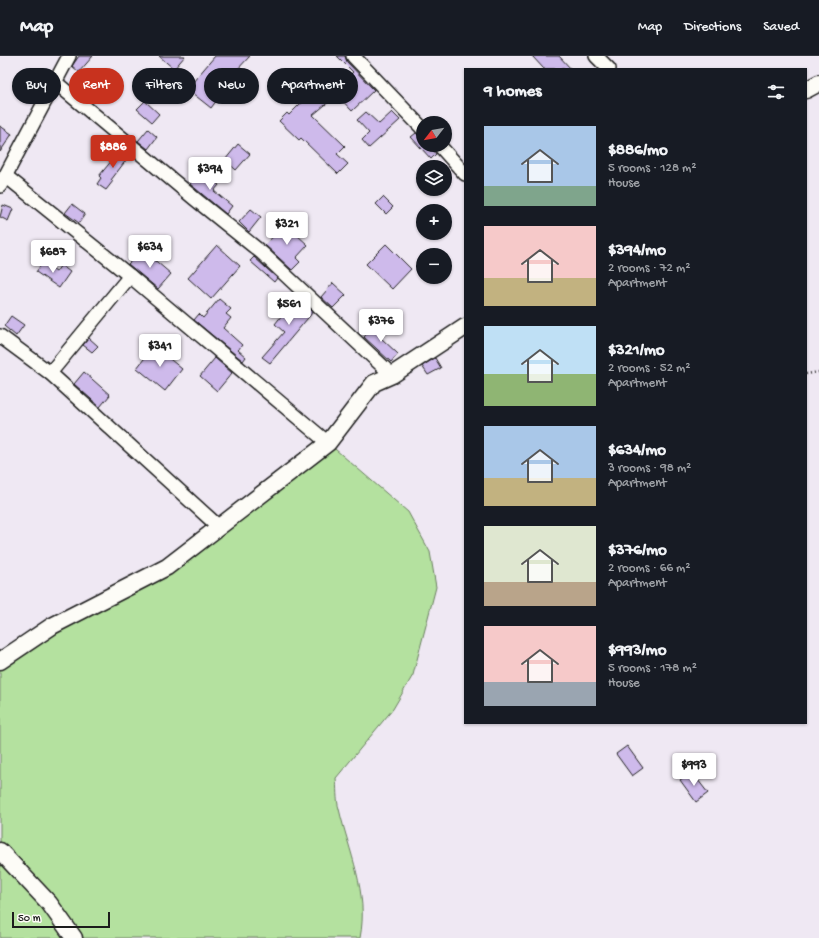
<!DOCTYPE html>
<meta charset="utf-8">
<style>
body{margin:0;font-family:"Gochi Hand",sans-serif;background:#20242c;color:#f1f3f6;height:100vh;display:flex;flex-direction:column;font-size:15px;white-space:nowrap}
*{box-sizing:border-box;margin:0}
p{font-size:13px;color:#9ea1a6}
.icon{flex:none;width:22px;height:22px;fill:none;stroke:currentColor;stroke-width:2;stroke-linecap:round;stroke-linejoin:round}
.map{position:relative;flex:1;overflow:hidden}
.details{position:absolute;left:464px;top:12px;width:343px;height:656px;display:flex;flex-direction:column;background:#171b24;border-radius:0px;box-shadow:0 1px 3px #0004}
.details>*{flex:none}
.banner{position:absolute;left:12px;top:12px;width:380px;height:36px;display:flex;gap:8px}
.needle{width:26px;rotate:239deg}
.buttons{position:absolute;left:416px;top:60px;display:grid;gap:8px}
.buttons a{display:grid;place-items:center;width:36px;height:36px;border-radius:50%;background:#171b24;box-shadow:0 1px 3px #0004;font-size:20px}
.scale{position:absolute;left:12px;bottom:10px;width:98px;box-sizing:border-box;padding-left:4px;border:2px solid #1c1c1c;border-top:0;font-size:11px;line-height:14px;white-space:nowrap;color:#1c1c1c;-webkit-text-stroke:3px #fdfcf7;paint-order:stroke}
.price{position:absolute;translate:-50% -34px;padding:0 9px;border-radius:4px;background:#fff;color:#222;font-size:13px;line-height:26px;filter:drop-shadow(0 1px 2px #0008)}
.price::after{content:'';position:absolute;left:50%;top:24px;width:12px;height:9px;margin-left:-6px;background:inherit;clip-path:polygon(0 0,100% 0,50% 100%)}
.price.current{background:#c8321e;color:#fff}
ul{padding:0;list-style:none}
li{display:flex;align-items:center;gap:12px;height:100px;padding:0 20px}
li span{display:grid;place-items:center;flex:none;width:112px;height:80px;border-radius:0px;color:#555}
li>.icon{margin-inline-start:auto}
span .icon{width:48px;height:48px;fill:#fffc;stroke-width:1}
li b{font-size:17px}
h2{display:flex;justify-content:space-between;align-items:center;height:48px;padding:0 20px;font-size:17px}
.pill{padding:0 14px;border-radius:18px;background:#171b24;box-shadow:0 1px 3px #0004;font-size:14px;line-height:36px}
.pill.current{background:#c8321e;color:#fff}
header{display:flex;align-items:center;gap:24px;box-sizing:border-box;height:56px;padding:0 20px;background:#171b24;border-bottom:1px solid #363941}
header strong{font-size:19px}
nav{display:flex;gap:22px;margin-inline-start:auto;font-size:14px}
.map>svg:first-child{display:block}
.green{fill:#b4e19f;stroke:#687e5e}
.building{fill:#cebaeb;stroke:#1c1c1c}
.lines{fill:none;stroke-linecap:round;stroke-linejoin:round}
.minor-casing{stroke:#1c1c1c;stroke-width:16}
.tertiary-casing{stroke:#1c1c1c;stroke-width:19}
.path{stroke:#1c1c1c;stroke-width:2.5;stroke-dasharray:1 3;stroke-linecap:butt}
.minor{stroke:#fdfcf7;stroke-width:13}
.tertiary{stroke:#fdfcf7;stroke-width:16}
</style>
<header>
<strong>Map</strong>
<nav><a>Map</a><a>Directions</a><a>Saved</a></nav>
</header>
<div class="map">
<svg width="819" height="882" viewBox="0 0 819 882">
<rect width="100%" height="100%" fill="#efe8f3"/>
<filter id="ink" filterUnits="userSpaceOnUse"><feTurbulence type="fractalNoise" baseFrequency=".025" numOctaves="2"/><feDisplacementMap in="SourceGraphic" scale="8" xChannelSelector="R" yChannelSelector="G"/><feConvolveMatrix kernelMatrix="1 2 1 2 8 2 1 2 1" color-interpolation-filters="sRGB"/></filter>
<g filter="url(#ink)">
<!-- green -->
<path class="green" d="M328,387L408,456L430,496L436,531L413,619L393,653L336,722C337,732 336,743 339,753C349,796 369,837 360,882H0V605L123,534Z"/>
<!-- building -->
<g class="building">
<polygon points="79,0 93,0 79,16 72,10"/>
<polygon points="159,0 185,0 174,13"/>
<polygon points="215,0 250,0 236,15 243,22 228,40 223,36 211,52 187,33"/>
<polygon points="337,0 345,0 347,6 374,34 352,55 337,39 313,59 345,90 337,98 348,108 338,118 301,82 299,84 279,65 287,57 289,59 313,35 308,29 325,15 337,30 353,16"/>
<polygon points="532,0 559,0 571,13 544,13"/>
<polygon points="145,45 159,58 152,66 137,53"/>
<polygon points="366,56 379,68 392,56 400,64 369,92 362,84 369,77 357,64"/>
<polygon points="0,70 12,78 0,96"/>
<polygon points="148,73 157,81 148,93 138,85"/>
<polygon points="416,77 423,81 423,89 431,89 436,98 431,103 411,81"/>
<polygon points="238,88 250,98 236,114 225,104"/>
<polygon points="122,92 130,99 111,124 113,125 106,134 97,128 101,122 99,120"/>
<polygon points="201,115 219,129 214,135 232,150 226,158 190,128"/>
<polygon points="383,141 393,151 386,158 376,148"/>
<polygon points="72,148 85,158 79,167 65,157"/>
<polygon points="3,149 13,153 8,165 0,161"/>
<polygon points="251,153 261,161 249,176 239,166"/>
<polygon points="285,168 308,189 296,202 300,206 292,214 265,189"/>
<polygon points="386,188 411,213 392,233 366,208"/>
<polygon points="217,189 240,210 211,243 188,222"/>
<polygon points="143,194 171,218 158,233 128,208"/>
<polygon points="254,201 277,222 274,226 250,205"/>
<polygon points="43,206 56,216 61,209 70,216 59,232 36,216"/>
<polygon points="333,227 346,239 333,252 321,241"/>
<polygon points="297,240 313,256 270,307 262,301 284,276 275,268"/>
<polygon points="219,243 231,253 226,258 231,262 223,272 242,289 238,294 246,301 243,305 194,264 199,258 203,262"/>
<polygon points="11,260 24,269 16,280 4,270"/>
<polygon points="376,268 386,277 381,282 398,298 391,306 364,281"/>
<polygon points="89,282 98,290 92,296 83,289"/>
<polygon points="154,290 182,313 165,335 137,312"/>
<polygon points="215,302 232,317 217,335 200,320"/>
<polygon points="435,302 441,312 428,319 422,310"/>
<polygon points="84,316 110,339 100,351 74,328"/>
<polygon points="627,690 643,712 632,720 616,698"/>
<polygon points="691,715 708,737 696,746 680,724"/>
</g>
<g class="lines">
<!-- minor casing -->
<g class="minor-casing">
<g id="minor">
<polyline points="353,0 423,73"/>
<polyline points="596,0 609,13"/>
<polyline points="55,26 195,143 262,197 392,319"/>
<polyline points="439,89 465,118"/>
<polyline points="7,121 130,220 328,387"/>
<polyline points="0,130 69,0"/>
<polyline points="0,280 50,317 219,471"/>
<polyline points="50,317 130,220"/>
</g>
</g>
<!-- tertiary casing -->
<g class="tertiary-casing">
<g id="tertiary">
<polyline points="806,34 819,27"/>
<polyline points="0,605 52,570 167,511 328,387 374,327 392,319 465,271"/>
<polyline points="0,795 49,847 74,882"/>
</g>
</g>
<!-- path -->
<polyline class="path" points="806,318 819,316"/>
<!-- minor -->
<use href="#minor" class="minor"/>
<!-- tertiary -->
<use href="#tertiary" class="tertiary"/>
</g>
</g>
</svg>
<div class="buttons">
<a><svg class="needle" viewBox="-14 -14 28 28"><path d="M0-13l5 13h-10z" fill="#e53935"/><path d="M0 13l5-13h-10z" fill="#9ea1a6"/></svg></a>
<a><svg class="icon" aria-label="layers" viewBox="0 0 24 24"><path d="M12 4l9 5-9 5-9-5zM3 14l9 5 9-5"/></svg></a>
<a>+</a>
<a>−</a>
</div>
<div class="scale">50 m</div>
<b class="price current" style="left:113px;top:113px">$886</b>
<b class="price" style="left:210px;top:135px">$394</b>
<b class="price" style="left:287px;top:190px">$321</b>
<b class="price" style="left:150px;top:213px">$634</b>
<b class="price" style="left:53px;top:218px">$687</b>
<b class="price" style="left:289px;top:270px">$561</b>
<b class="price" style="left:381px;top:287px">$376</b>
<b class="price" style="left:160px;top:312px">$341</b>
<b class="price" style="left:694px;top:731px">$993</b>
<div class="banner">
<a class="pill">Buy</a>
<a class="pill current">Rent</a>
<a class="pill">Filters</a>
<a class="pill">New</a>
<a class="pill">Apartment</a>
</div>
<section class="details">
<h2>9 homes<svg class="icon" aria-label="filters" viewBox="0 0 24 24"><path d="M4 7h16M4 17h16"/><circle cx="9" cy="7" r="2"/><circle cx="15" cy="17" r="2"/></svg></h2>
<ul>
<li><span style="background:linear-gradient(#a9c7e8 75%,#7fa58c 0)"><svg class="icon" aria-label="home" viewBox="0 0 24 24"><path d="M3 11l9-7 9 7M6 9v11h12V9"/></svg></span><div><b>$886/mo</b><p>5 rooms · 128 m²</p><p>House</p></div></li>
<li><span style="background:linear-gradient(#f6c9c9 65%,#c2b280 0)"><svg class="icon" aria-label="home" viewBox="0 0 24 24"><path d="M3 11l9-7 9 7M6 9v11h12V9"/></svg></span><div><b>$394/mo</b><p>2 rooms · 72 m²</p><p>Apartment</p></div></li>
<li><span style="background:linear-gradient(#bfe0f5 60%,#8fb573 0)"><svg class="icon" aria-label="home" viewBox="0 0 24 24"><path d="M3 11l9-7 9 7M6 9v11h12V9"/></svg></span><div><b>$321/mo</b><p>2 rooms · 52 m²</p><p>Apartment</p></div></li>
<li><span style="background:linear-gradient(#a9c7e8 65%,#c2b280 0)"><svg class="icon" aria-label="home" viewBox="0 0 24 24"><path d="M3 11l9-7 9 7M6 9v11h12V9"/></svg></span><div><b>$634/mo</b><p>3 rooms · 98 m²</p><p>Apartment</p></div></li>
<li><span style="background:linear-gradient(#dfe7d0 70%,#b9a48a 0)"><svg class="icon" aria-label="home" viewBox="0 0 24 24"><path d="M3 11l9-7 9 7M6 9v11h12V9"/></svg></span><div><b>$376/mo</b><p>2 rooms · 66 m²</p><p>Apartment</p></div></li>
<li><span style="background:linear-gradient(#f6c9c9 70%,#9aa5b1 0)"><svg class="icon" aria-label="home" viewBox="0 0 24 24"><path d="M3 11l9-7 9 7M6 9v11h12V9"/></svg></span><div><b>$993/mo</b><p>5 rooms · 178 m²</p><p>House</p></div></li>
</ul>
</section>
</div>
